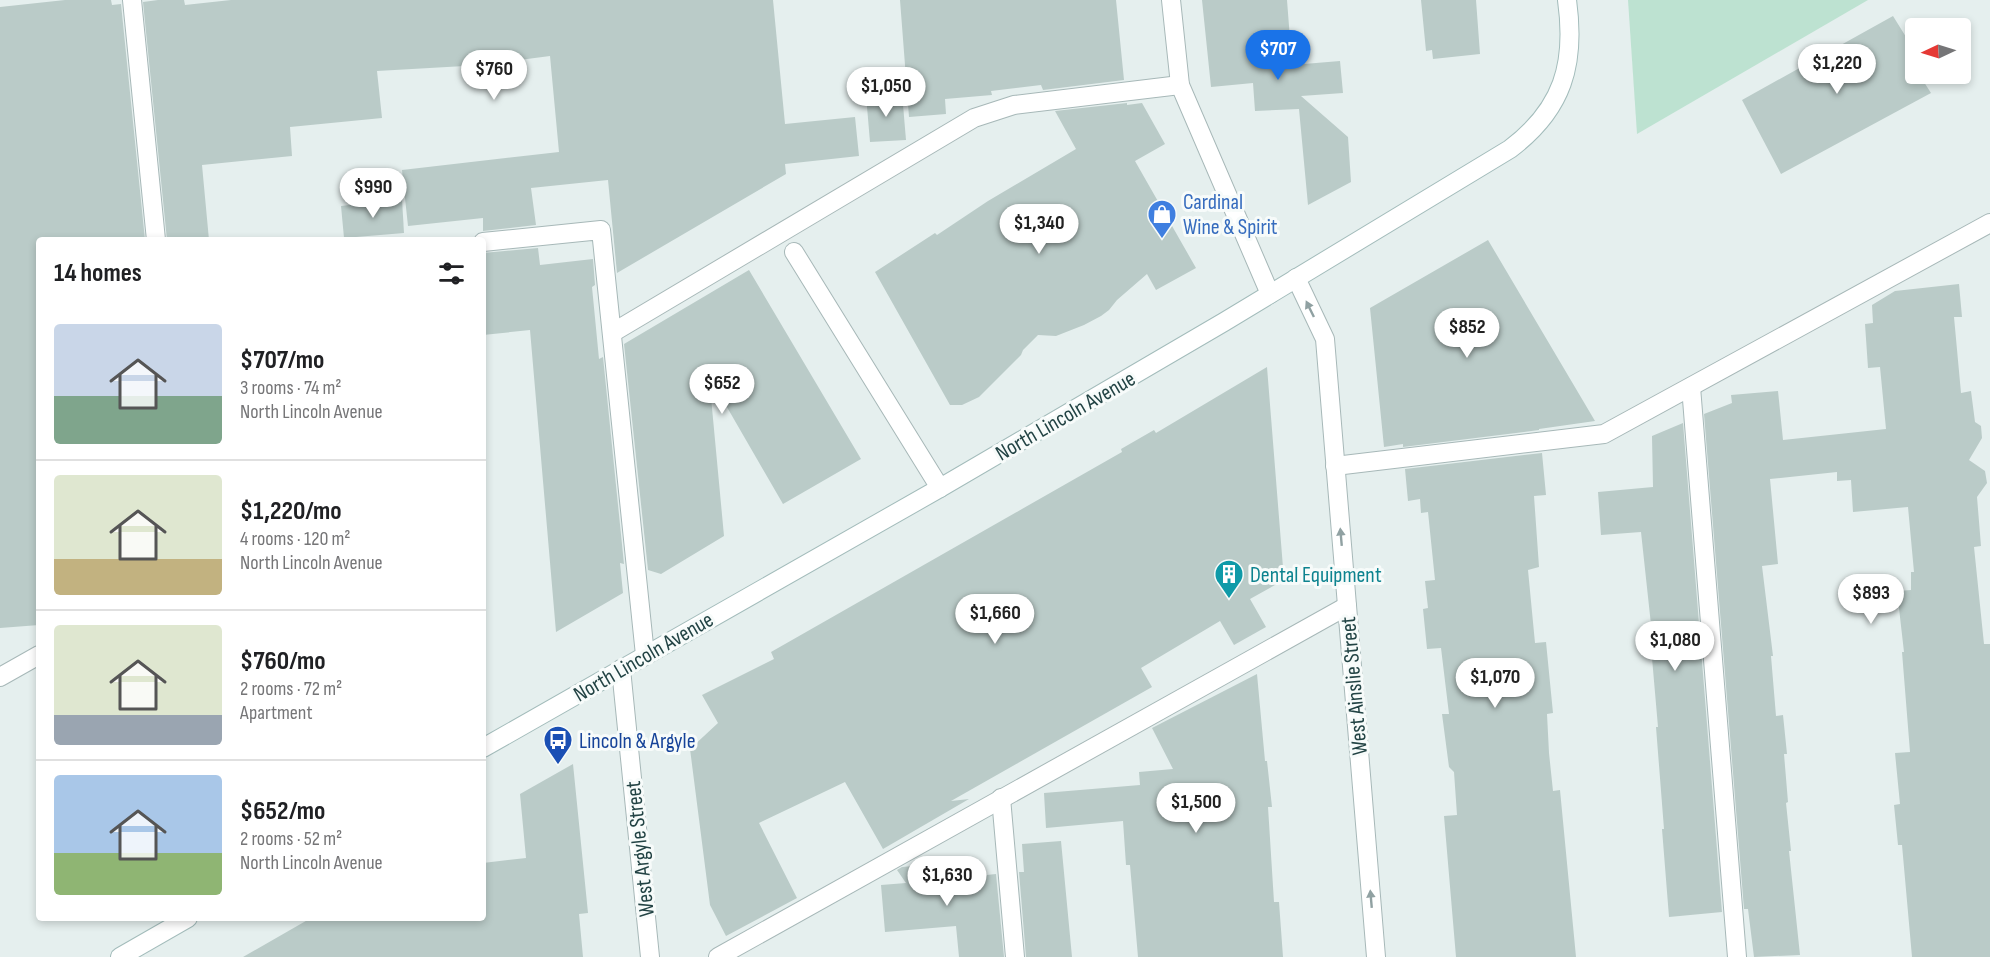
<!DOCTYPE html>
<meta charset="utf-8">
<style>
body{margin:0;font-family:"Sofia Sans Condensed",sans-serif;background:#f2f2f2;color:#202124;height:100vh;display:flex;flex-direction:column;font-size:22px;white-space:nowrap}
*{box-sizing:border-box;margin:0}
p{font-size:20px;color:#757577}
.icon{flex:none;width:33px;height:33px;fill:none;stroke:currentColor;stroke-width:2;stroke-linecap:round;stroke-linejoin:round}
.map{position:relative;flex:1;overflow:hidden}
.panel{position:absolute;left:36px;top:237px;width:450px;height:684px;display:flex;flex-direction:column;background:#fff;border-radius:6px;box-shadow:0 3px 9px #0003}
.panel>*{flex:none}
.needle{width:39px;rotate:266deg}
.buttons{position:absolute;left:1905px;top:18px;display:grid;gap:12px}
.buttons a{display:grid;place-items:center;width:66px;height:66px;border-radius:6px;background:#fff;box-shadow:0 3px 9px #0003;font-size:30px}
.price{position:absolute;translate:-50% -51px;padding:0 14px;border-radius:21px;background:#fff;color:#222;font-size:20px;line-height:39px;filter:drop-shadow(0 2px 3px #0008)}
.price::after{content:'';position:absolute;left:50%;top:36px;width:18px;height:14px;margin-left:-9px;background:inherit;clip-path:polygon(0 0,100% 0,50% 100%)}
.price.active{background:#1a73e8;color:#fff}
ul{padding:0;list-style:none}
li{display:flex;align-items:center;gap:18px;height:150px;padding:0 18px}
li+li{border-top:2px solid #e0e0e0}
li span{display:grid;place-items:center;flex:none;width:168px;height:120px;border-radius:6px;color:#555}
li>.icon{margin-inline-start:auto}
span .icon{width:72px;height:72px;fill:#fffc;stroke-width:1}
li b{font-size:26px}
h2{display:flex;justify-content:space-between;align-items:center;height:72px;padding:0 18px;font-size:26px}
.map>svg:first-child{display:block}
.green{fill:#bde2d1}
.building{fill:#bacbc8}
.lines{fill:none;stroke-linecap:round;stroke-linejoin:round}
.service-casing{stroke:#a7b8b8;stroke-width:20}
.minor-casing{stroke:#a7b8b8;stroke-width:20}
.secondary-casing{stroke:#a3bcbb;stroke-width:20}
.service{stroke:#fff;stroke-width:18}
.minor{stroke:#fff;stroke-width:18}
.secondary{stroke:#fff;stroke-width:18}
.oneway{fill:#90a1a2}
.labels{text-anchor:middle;stroke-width:6;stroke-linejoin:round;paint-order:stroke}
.shop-label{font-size:22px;fill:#366cbe;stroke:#f7fbfa;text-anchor:start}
.street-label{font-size:22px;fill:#224344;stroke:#f7fbfa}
.culture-label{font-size:22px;fill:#0d838f;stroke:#f7fbfa;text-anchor:start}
.transit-label{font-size:22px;fill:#164399;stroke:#f7fbfa;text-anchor:start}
</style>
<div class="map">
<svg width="1990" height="957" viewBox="0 0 1990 957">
<rect width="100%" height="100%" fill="#e5efee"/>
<!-- green -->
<polygon class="green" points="1628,0 1868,0 1637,134"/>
<!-- building -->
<g class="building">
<polygon points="65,0 111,0 112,5 121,4 145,240 39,240 39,625 0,628 0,7"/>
<polygon points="158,0 184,0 185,5 231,0 773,0 785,124 855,117 859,156 785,164 786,174 617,273 608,180 531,188 536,225 483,231 483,218 408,226 402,170 559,152 550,56 482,65 377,71 382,118 290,127 292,156 202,165 209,240 167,240 143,2"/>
<polygon points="900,0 1116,0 1124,80 1043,90 1041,85 991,91 992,95 945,99 946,114 909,117"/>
<polygon points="1202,0 1287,0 1292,65 1340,61 1343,93 1301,96 1348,137 1351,182 1308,205 1299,109 1255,111 1253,83 1211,87"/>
<polygon points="1421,0 1476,0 1480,54 1433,59 1432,50 1426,51"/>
<polygon points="1893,16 1916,53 1916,74 1928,74 1929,76 1922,79 1931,93 1781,174 1742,100"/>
<polygon points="902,93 906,140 870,142 866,95"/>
<polygon points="1127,103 1127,105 1142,103 1165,144 1135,161 1196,268 1156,290 1147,274 1117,300 1109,310 1101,316 1084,325 1056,336 1038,335 1023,350 1021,355 979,397 962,405 950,405 875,272 935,233 937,235 988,201 1076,149 1055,111"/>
<polygon points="402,199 404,233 344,238 341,206"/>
<polygon points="1488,240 1595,421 1539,429 1539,430 1403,447 1403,444 1384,447 1370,308"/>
<polygon points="538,248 540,265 593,259 595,285 592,287 599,359 603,357 624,564 620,563 623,593 556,632 530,330 483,335 483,253"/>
<polygon points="749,270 861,459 783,504 709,376 724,536 661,574 648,570 624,344"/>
<polygon points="1959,284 1962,317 1954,317 1961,393 1971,391 1975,422 1981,426 1982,438 1969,460 1985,471 1987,483 1977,497 1981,546 1974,547 1984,644 1990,644 1990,957 1912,957 1902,845 1898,845 1894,805 1900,804 1895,753 1910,752 1902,652 1904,652 1897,591 1911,590 1911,572 1914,572 1908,507 1853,512 1851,480 1837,481 1837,472 1770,479 1778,564 1762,566 1773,656 1771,656 1776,716 1783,715 1787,754 1784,754 1788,802 1786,803 1791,851 1789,851 1800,955 1754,957 1748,909 1744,909 1704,414 1732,403 1731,395 1778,391 1783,440 1886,429 1880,367 1868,368 1865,324 1873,323 1872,305 1895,291"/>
<polygon points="1267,367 1284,580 1250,599 1266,627 1234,645 1220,621 1141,668 1152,687 951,801 969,799 883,849 845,782 759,823 797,898 726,936 710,905 690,749 718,723 702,695 774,659 771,652 1122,452 1121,449 1154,430 1156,433"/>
<polygon points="1683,423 1722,912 1669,917 1662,829 1664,829 1656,727 1658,727 1650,635 1652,634 1641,532 1601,535 1598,492 1653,487 1652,436"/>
<polygon points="1542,453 1546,495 1534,496 1539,567 1528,570 1535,643 1546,642 1553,713 1547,714 1549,753 1553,791 1560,790 1576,957 1456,957 1444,816 1457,815 1454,772 1449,767 1442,714 1449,714 1441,648 1427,649 1423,609 1428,608 1425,581 1435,580 1428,512 1421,513 1420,499 1408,501 1405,469"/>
<polygon points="1257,674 1265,761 1267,761 1272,807 1268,807 1274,902 1279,902 1283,957 1138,957 1130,865 1126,865 1123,821 1046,828 1044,793 1140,785 1139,772 1173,769 1152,728"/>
<polygon points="573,764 588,913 579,914 583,957 243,957 311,918 483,918 483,863 526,858 520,794"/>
<polygon points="1061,841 1072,957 1026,957 1019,872 1024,872 1022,844"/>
<polygon points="957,862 958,878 996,874 1004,957 959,957 956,926 885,932 881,885 906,883 897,870 902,867"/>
</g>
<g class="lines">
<!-- service casing -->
<g class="service-casing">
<g id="service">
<polyline points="132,0 156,240"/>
<polyline points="1171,0 1180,85 1270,294"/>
<polyline points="483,242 601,230 645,655"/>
<polyline points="794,252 940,488"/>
<polyline points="612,333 974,118 1014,105 1180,85"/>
<polyline points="1691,387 1737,957"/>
<polyline points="1335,466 1604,434 1990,223"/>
<polyline points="0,677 39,655"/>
<polyline points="1001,798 1015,957"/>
<polyline points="718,957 1347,606"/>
</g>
</g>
<!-- minor casing -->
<g class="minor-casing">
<g id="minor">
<polyline points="1296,278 1325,339 1376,957"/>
<polyline points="621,669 650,957"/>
</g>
</g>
<!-- secondary casing -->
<g class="secondary-casing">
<g id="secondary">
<path d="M483,748L940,488L1224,322L1510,149C1563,109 1576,64 1567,0"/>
<polyline points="120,957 188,918"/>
</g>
</g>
<!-- service -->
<use href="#service" class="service"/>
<!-- minor -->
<use href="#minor" class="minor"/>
<!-- secondary -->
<use href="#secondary" class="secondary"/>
</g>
<!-- one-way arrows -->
<defs><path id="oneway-solid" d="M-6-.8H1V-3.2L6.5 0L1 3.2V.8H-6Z" transform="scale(1.5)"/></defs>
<g class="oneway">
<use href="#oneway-solid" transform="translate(1310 309) rotate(-116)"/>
<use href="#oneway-solid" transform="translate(1341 537) rotate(-95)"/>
<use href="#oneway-solid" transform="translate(1371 899) rotate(-95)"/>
</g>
<!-- icons -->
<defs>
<g id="shop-pin" transform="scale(1.5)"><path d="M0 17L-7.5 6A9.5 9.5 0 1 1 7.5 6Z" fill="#3f7fe0" stroke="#f7fbfa"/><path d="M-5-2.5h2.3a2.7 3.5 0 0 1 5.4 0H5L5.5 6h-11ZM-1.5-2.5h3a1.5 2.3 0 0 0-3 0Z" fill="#fff"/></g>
<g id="building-pin" transform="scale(1.5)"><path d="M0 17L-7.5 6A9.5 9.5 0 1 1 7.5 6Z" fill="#0f9aa8" stroke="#f7fbfa"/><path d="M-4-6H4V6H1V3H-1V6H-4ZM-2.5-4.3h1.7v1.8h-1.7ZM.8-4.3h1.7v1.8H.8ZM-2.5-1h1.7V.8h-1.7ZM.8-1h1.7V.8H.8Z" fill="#fff"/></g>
<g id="bus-pin" transform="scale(1.5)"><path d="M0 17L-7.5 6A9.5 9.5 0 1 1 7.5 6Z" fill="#1a4fb4" stroke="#f7fbfa"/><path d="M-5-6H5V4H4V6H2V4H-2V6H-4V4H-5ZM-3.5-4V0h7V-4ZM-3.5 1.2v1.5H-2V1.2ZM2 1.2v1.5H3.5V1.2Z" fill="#fff"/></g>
</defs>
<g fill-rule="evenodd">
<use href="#shop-pin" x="1162" y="214"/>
<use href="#building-pin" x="1229" y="574"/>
<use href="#bus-pin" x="558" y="740"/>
</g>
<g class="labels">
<!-- shop labels -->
<g class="shop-label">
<text x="1183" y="209">Cardinal<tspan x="1183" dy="25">Wine &amp; Spirit</tspan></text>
</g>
<!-- street labels -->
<g class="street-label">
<text transform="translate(1065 415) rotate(-30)" y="8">North Lincoln Avenue</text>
<text transform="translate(643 656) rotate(-30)" y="8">North Lincoln Avenue</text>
<text transform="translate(1353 686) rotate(-95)" y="8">West Ainslie Street</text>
<text transform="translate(639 849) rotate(-96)" y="8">West Argyle Street</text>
</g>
<!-- culture labels -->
<g class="culture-label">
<text x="1250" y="582">Dental Equipment</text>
</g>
<!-- transit labels -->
<g class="transit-label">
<text x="579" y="748">Lincoln &amp; Argyle</text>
</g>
</g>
</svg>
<div class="buttons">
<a><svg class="needle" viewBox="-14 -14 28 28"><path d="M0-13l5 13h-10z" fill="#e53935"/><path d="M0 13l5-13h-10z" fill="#757577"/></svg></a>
</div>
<b class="price active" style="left:1278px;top:81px">$707</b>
<b class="price" style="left:1837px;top:95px">$1,220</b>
<b class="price" style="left:494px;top:101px">$760</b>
<b class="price" style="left:886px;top:118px">$1,050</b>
<b class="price" style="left:373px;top:219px">$990</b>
<b class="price" style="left:1039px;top:255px">$1,340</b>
<b class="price" style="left:1467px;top:359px">$852</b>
<b class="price" style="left:722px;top:415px">$652</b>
<b class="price" style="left:1871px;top:625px">$893</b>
<b class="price" style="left:995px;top:645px">$1,660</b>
<b class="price" style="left:1675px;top:672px">$1,080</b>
<b class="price" style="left:1495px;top:709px">$1,070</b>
<b class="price" style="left:1196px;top:834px">$1,500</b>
<b class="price" style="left:947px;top:907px">$1,630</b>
<section class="panel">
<h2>14 homes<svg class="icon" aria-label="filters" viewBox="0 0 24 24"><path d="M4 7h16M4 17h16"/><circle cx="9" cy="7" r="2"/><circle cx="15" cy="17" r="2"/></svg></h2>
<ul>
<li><span style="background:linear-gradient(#c9d6e8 60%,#7fa58c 0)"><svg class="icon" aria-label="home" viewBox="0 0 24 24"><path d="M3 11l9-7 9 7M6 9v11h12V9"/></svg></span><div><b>$707/mo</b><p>3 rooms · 74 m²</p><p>North Lincoln Avenue</p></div></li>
<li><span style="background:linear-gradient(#dfe7d0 70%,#c2b280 0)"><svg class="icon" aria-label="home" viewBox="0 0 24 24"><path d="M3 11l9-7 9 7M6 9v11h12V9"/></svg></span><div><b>$1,220/mo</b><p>4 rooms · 120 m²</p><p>North Lincoln Avenue</p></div></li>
<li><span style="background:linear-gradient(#dfe7d0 75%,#9aa5b1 0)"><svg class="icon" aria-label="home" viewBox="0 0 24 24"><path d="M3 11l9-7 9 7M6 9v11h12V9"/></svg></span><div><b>$760/mo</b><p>2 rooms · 72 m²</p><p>Apartment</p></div></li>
<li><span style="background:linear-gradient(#a9c7e8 65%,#8fb573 0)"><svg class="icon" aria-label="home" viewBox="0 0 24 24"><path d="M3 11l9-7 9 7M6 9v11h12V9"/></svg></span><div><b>$652/mo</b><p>2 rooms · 52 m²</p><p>North Lincoln Avenue</p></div></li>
</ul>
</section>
</div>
